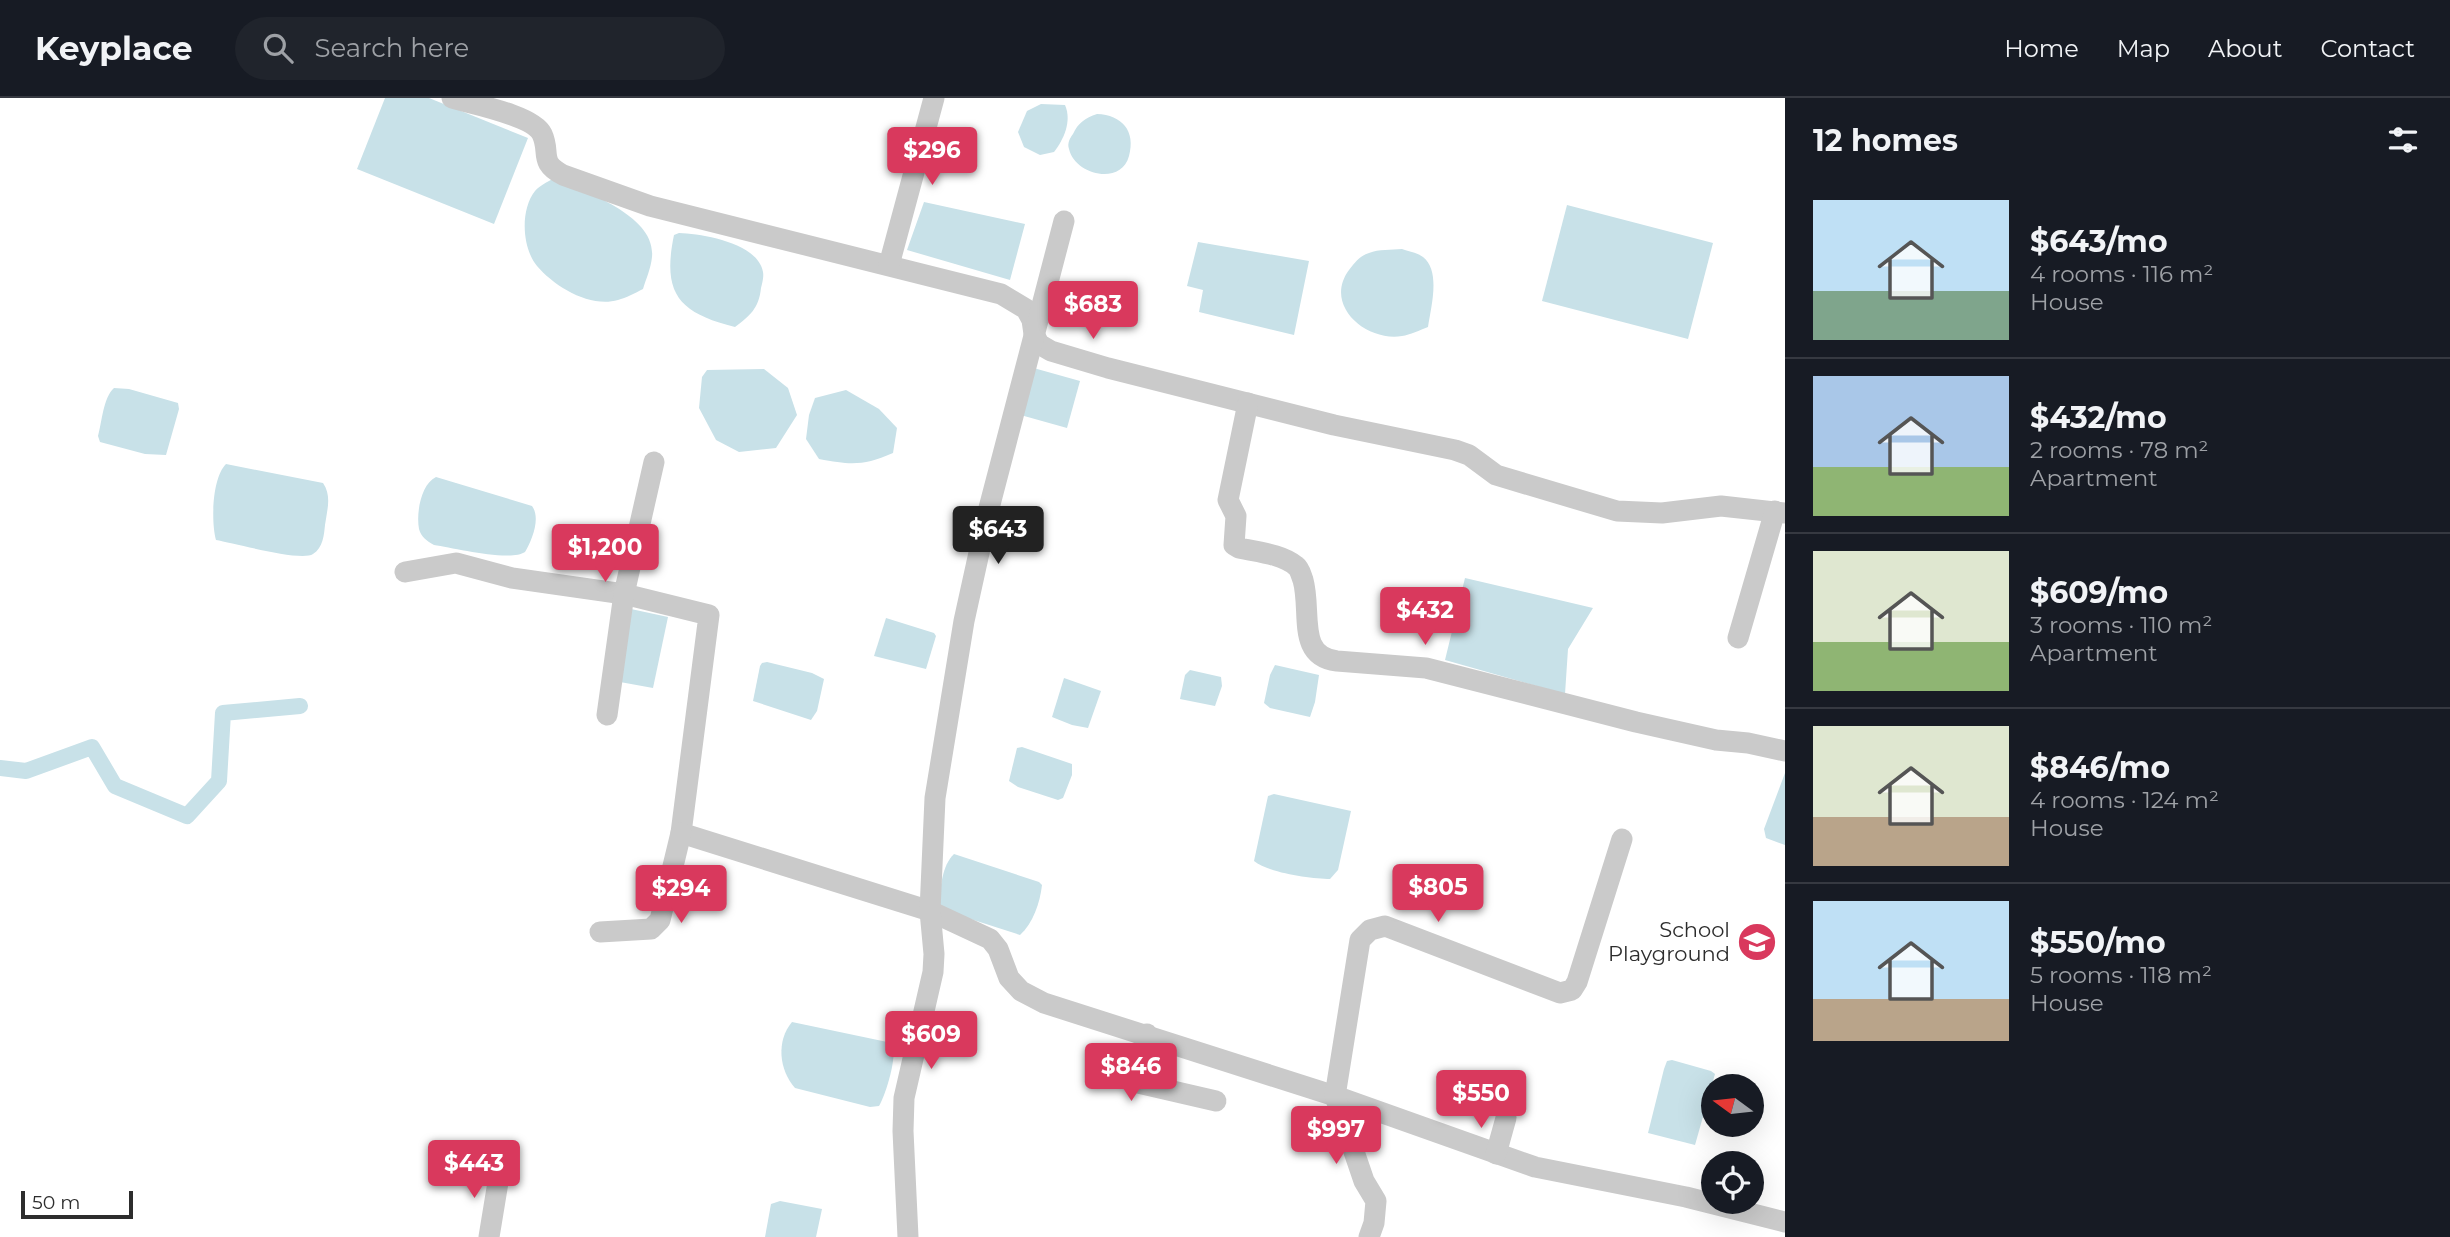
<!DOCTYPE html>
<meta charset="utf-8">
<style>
body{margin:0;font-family:Montserrat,sans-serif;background:#20242c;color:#f1f3f6;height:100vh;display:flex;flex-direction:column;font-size:26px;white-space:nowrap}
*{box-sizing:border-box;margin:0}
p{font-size:23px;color:#9ea1a6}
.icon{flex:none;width:38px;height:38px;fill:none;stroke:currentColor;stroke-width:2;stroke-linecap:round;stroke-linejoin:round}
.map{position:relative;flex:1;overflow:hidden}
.drawer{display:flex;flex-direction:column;background:#171b24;width:665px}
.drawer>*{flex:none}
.needle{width:46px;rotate:285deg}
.buttons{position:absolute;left:1701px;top:976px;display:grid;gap:14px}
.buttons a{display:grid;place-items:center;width:63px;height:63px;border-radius:50%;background:#171b24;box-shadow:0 7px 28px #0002;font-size:35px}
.scale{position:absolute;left:21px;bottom:18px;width:112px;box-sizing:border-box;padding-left:7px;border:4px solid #2d2d2d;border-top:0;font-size:19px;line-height:24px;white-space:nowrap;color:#2d2d2d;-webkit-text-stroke:5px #fff;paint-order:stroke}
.price{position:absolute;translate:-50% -60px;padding:0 16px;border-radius:7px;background:#d9395d;color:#fff;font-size:23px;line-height:46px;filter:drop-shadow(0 2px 4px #0008)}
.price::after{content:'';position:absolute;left:50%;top:42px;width:21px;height:16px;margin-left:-10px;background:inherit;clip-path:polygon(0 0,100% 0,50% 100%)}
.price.on{background:#222;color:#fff}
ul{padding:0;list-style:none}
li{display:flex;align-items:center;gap:21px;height:175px;padding:0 28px}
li+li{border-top:2px solid #363941}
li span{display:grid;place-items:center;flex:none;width:196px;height:140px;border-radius:0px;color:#555}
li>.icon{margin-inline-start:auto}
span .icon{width:84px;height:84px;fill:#fffc;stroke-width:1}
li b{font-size:30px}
h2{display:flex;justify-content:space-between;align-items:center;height:84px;padding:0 28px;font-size:30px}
header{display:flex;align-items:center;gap:42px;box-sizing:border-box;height:98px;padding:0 35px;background:#171b24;border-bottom:2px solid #363941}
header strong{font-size:33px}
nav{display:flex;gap:38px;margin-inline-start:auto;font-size:24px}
.search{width:490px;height:63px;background:#20242c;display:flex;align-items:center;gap:18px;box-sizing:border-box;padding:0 24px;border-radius:38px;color:#9ea1a6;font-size:26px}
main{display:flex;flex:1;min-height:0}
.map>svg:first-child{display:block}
.water{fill:#c8e1e8}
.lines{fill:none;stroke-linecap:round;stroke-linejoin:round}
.canal{stroke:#c8e1e8;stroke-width:16}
.minor{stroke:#cacaca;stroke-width:21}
.labels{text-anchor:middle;stroke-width:7;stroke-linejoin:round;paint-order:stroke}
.poi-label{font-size:21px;fill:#2d2d2d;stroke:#fff;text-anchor:end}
</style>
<header>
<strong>Keyplace</strong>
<div class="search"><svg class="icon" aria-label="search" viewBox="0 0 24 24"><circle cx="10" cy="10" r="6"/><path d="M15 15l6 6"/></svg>Search here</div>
<nav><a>Home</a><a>Map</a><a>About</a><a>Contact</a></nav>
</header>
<main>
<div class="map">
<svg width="1785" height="1139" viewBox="0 0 1785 1139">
<rect width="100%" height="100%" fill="#fff"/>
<!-- water -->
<g class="water">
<polygon points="385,0 429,0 528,40 494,126 357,71"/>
<path d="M1041,6L1065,7C1072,23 1064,41 1054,54L1040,57L1024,49L1018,34L1027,13Z"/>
<path d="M1097,16C1122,17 1136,33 1129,58C1121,88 1075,77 1069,51C1067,45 1070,40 1073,36C1078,25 1085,20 1097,16Z"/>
<path d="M558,78C587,97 656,117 652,159C651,170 646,181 643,191C635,195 626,200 618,202C590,210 555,189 537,168C522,150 520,112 535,93C540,87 551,82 558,78Z"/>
<polygon points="924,104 1025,126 1010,182 907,152"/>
<polygon points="1567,107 1713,145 1688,241 1542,203"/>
<path d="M679,135C703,136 758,145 763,174C764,179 762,186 761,190C759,210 750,218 735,229C678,215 662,195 674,137Z"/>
<polygon points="1198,144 1309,163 1294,237 1199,214 1203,192 1187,188"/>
<path d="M1402,151C1408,153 1418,155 1423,159C1441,173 1431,209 1428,229C1420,232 1410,237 1402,238C1366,244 1323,207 1349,172C1355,164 1360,158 1369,155C1379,151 1391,152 1402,151Z"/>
<polygon points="1030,269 1080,283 1067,330 1017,316"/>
<polygon points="764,271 788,290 797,317 776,350 739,354 716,342 699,310 702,279 707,272"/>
<path d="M114,290L129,291L178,305L179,311L166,357L145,356L100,344L98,338C102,324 103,300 114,290Z"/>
<path d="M846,292L879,311L897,330L893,355C863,368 851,367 819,361L806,341L809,317L815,300Z"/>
<path d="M226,366L323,385C332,398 327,412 325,427C324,437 323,450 313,456C301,464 234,445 216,442C211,424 212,380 226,366Z"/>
<path d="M436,379L532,408C541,420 532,442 525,454C510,464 454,450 434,447C427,443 421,439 419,431C416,415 421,386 436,379Z"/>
<polygon points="1465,480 1593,510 1568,551 1565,596 1445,562"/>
<polygon points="631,511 668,519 653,590 620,584"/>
<polygon points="886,520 934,535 936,538 926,571 874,558"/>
<polygon points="767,564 812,575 824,581 817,613 811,622 753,603 760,568 762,565"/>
<polygon points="1275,567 1319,577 1315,604 1310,619 1270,610 1264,605 1270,577"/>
<polygon points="1190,572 1221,579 1222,588 1215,608 1180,601 1185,577"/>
<polygon points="1064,580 1101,593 1088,630 1072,627 1052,619"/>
<polygon points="1022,649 1072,666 1072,677 1063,700 1058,702 1018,689 1009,683 1017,650"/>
<polygon points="1785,675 1785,747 1766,740 1764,731"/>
<path d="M1274,696L1351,713L1338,772L1330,781C1311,781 1269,775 1254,763L1268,698Z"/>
<path d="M954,756L1039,784L1042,787C1040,805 1033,825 1020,837L958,817L939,807C940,791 942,767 954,756Z"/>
<path d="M792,924L892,945C898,957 886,996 879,1008L870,1009L795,990C779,972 776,943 792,924Z"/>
<polygon points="1672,962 1711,973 1715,976 1695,1047 1648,1035 1664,971 1667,963"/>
<polygon points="780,1103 822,1111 816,1139 765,1139 771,1106"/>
</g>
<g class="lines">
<!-- canal -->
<polyline class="canal" points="0,670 26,673 92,649 115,688 187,718 219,683 223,615 300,608"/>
<!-- minor -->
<g class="minor">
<path d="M452,0C472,6 533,17 542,36C551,55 538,64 563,77L650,108L1001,196L1026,211L1032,222L1034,236L1039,246L1051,253L1108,270L1334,327L1455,352L1469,357L1496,377L1617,413L1662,415L1721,408L1785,415"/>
<polyline points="889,167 934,0"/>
<path d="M1248,305L1228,402L1236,418L1234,447L1239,450C1257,454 1282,456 1296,468C1300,471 1301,477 1303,482C1312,514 1296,558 1337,563L1426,570L1636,624L1716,642L1748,645L1785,653"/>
<polyline points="405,474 456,465 512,480 624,496 709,517 681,735 930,813 990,841 998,851 1009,880 1021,893 1044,905 1335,998 1535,1069 1686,1099 1785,1124"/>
<polyline points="1738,540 1775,413"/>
<polyline points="607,617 624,496 654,364"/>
<polyline points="600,834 651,831 660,822 681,735"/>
<polyline points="1147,936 1136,977 1138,985 1216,1003"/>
<polyline points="1496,1056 1506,1020"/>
<polyline points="489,1139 500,1072"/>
<polyline points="908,1139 903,1033 904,1000 933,874 934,856 930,813 935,700 964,523 988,414 1064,123"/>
<polyline points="1369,1139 1374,1125 1376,1103 1364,1083 1335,998 1360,842 1370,832 1385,828 1560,895 1572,892 1577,884 1622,741"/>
</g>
</g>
<!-- icons -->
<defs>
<g id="school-disc" transform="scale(2.0125)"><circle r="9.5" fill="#d9395d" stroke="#fff"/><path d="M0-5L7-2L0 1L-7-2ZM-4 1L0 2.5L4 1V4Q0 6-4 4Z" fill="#fff"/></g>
</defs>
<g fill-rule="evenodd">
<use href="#school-disc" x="1757" y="844"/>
</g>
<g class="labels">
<!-- poi labels -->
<g class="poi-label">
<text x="1730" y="839">School<tspan x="1730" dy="24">Playground</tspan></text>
</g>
</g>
</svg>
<div class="buttons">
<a><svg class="needle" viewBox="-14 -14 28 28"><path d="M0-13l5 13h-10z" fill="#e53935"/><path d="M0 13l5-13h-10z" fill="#9ea1a6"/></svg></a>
<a><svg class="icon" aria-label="locate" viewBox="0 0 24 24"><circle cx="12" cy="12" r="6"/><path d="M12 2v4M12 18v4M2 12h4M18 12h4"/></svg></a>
</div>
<div class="scale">50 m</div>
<b class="price" style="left:932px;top:89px">$296</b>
<b class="price" style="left:1093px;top:243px">$683</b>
<b class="price on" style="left:998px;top:468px">$643</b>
<b class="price" style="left:605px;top:486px">$1,200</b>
<b class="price" style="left:1425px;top:549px">$432</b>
<b class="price" style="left:1438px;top:826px">$805</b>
<b class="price" style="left:681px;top:827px">$294</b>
<b class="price" style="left:931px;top:973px">$609</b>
<b class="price" style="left:1131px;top:1005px">$846</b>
<b class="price" style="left:1481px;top:1032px">$550</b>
<b class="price" style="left:1336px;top:1068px">$997</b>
<b class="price" style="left:474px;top:1102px">$443</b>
</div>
<section class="drawer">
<h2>12 homes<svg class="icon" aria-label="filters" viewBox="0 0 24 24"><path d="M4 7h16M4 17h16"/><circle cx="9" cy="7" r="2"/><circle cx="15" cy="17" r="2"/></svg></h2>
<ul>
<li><span style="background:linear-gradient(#bfe0f5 65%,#7fa58c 0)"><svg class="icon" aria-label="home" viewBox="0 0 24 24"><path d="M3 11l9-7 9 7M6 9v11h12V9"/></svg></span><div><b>$643/mo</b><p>4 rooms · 116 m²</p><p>House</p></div></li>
<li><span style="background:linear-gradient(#a9c7e8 65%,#8fb573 0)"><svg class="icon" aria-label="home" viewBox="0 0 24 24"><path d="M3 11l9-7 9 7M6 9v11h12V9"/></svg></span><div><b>$432/mo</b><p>2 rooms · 78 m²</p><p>Apartment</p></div></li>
<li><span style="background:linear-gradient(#dfe7d0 65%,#8fb573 0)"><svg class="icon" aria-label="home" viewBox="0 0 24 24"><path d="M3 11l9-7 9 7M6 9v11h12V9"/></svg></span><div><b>$609/mo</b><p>3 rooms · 110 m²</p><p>Apartment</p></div></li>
<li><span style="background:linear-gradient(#dfe7d0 65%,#b9a48a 0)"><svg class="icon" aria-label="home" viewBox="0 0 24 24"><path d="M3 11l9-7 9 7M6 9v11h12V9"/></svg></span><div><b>$846/mo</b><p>4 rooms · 124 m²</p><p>House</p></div></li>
<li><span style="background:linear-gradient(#bfe0f5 70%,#b9a48a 0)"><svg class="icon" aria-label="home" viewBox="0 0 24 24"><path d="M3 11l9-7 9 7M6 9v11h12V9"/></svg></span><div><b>$550/mo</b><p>5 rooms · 118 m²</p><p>House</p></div></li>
</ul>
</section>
</main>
